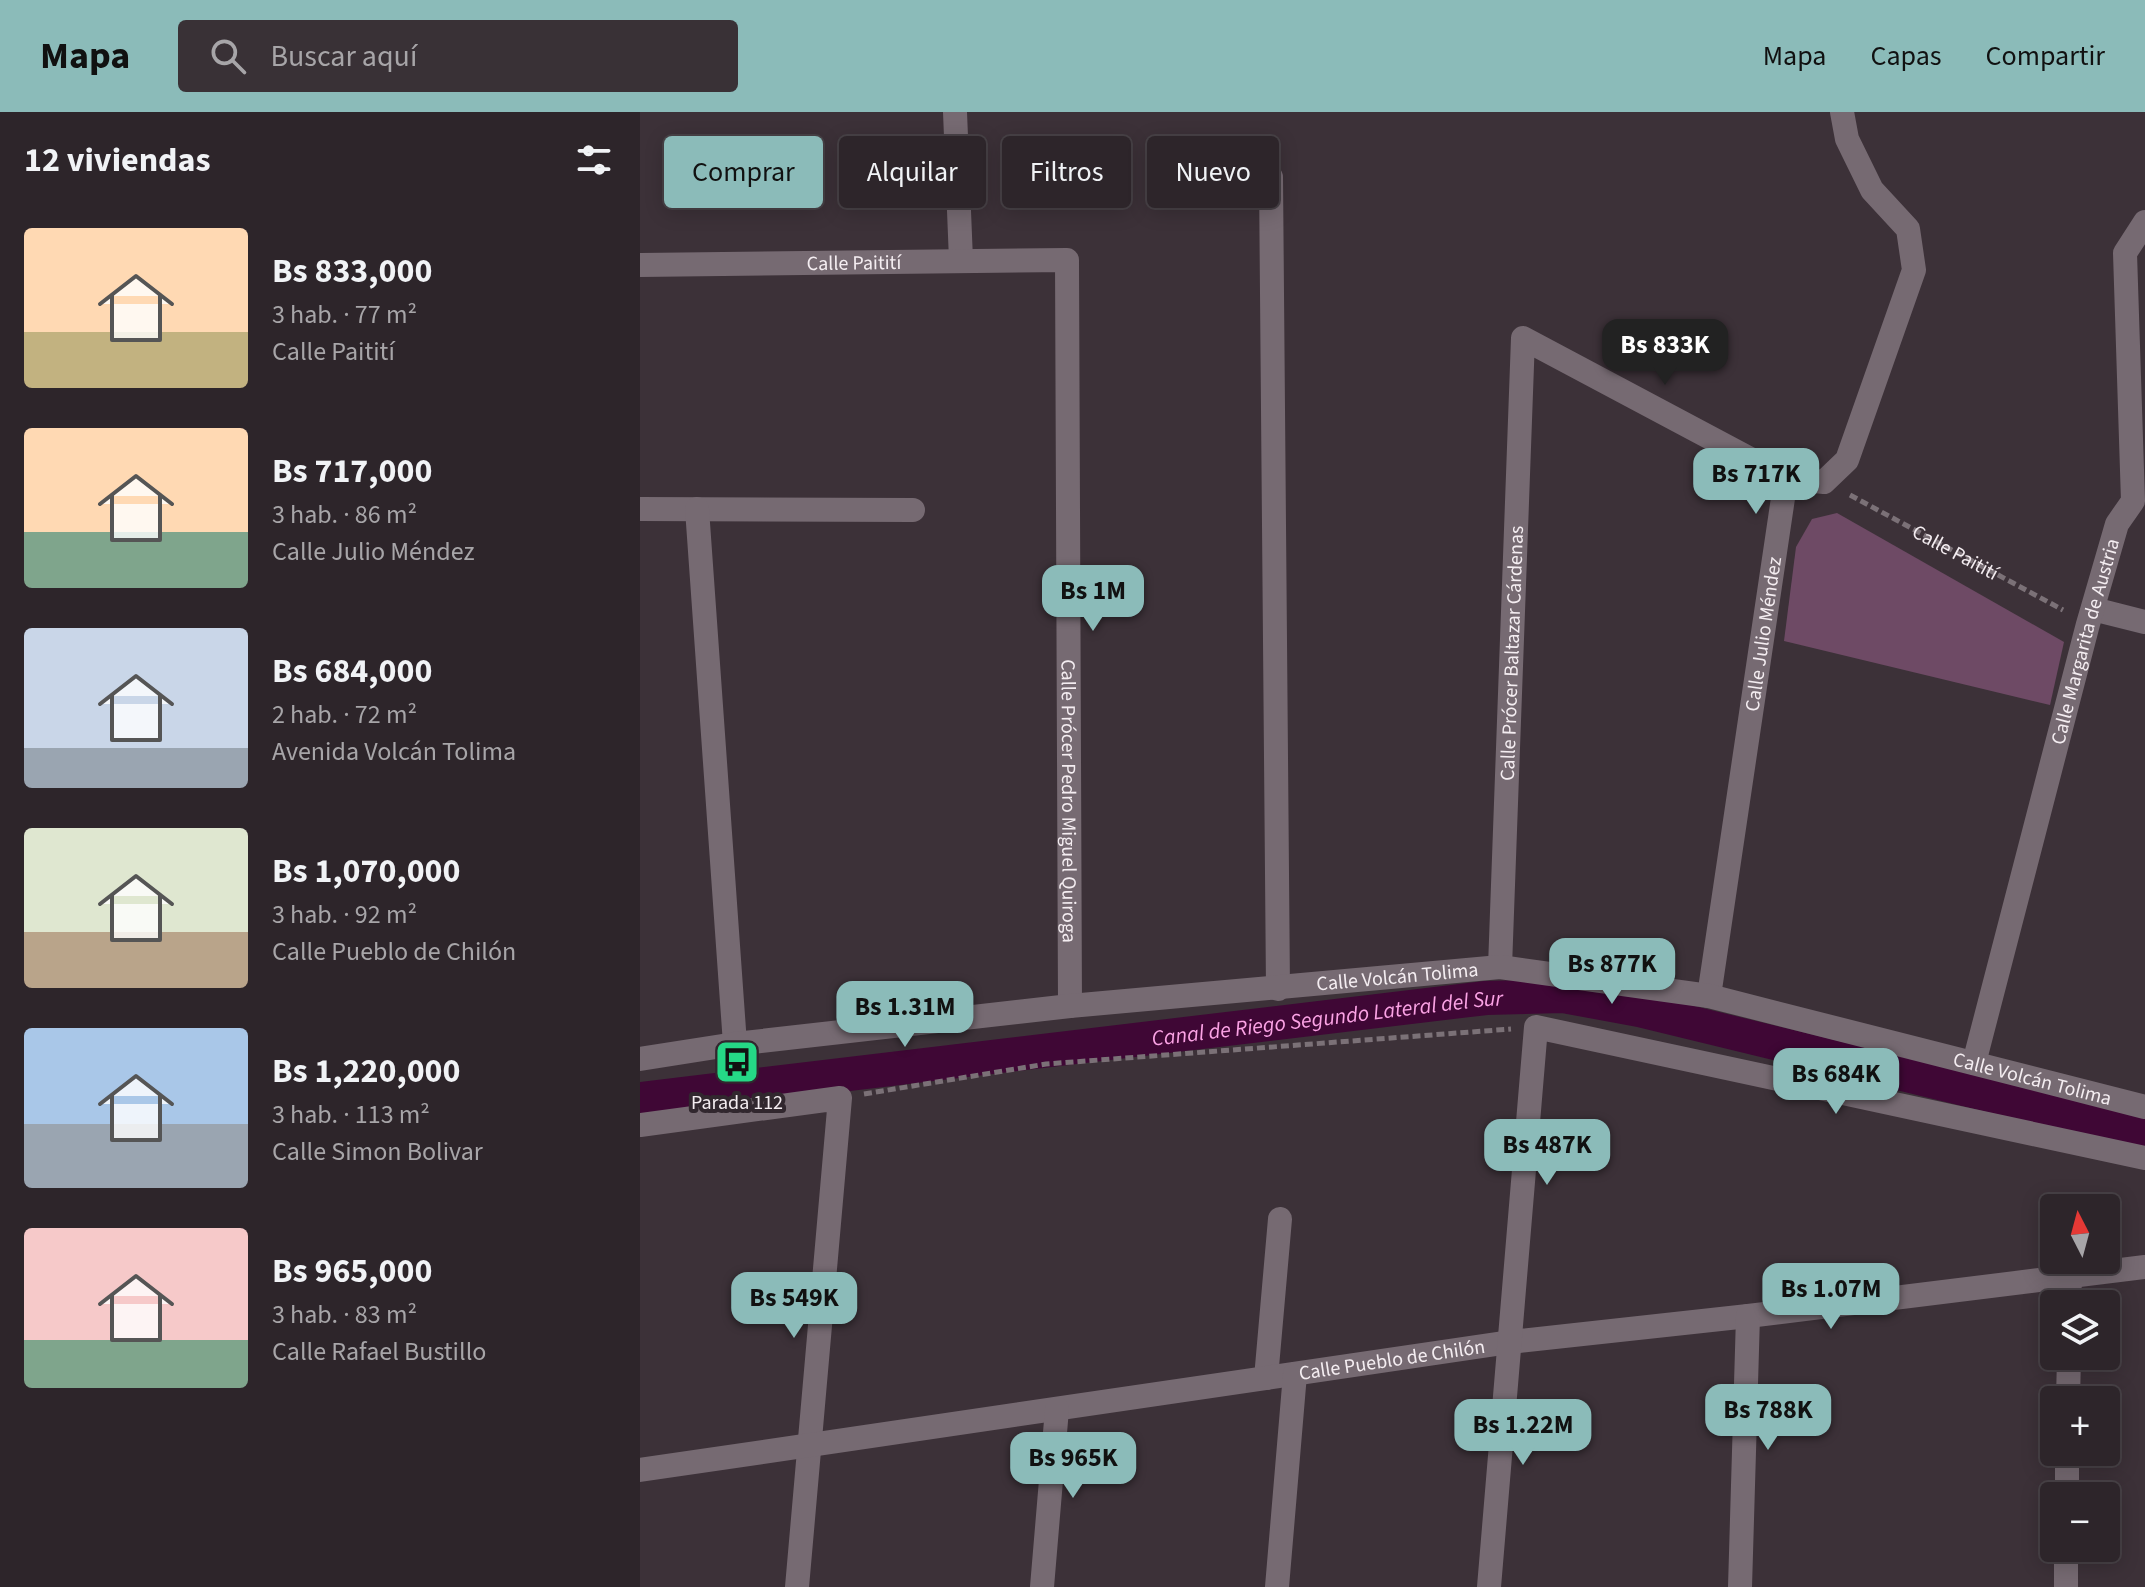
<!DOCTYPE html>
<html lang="es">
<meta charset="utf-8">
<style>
body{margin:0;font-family:"Source Sans 3",sans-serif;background:#393136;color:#f1f3f6;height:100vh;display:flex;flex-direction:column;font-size:30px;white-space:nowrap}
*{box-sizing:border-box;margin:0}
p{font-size:26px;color:#a7a5a8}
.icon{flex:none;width:44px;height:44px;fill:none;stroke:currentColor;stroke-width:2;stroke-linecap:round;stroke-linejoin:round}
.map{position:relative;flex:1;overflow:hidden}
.details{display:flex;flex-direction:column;background:#2d252a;width:640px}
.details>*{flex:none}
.guide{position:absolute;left:24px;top:24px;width:760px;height:72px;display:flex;gap:16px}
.needle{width:52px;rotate:354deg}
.tools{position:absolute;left:1400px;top:1082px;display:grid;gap:16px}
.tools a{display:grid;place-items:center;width:80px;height:80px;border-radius:8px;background:#2d252a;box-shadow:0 4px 20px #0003,0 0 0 2px #484247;font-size:40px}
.price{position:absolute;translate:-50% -68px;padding:0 18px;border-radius:16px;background:#8bbbb9;color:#111;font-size:26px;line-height:52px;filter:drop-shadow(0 2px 4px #0008)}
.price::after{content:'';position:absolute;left:50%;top:48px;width:24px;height:18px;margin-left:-12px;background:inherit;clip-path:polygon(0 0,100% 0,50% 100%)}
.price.current{background:#222;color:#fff}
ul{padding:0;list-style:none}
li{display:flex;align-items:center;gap:24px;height:200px;padding:0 24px}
li span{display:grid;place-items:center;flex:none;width:224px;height:160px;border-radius:8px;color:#555}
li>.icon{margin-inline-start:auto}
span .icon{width:96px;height:96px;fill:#fffc;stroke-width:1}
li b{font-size:34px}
h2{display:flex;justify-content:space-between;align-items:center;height:96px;padding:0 24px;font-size:34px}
.chip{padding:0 28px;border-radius:8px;background:#2d252a;box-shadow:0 4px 20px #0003,0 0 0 2px #484247;font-size:28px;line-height:72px}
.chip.current{background:#8bbbb9;color:#111}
header{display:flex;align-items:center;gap:48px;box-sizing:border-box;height:112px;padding:0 40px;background:#8bbbb9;color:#111}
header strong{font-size:38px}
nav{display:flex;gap:44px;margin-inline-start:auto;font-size:28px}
.search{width:560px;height:72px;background:#393136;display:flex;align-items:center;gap:20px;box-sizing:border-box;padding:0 28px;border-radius:8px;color:#a7a5a8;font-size:30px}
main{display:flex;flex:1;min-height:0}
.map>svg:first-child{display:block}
.green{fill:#6e4a65}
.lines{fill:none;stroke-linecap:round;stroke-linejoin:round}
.canal{stroke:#3f0735;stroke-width:34}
.path{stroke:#7b7177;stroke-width:5;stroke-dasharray:8 4;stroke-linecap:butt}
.minor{stroke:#766a72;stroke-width:24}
.labels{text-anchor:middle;stroke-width:8;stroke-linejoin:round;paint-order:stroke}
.street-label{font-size:20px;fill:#f4edf1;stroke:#31272e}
.poi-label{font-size:20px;fill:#f4edf1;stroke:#31272e}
.water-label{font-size:22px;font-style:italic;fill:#fba3e5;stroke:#31272e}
</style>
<header>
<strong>Mapa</strong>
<div class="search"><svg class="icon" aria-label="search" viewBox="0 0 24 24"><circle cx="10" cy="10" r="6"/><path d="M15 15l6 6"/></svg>Buscar aquí</div>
<nav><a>Mapa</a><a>Capas</a><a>Compartir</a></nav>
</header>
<main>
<section class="details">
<h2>12 viviendas<svg class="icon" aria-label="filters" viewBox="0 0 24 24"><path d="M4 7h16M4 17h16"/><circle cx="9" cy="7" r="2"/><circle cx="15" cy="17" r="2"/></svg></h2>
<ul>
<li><span style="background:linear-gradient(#ffd9b3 65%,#c2b280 0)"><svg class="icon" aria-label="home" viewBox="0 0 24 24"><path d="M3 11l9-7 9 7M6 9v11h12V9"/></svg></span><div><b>Bs 833,000</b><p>3 hab. · 77 m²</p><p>Calle Paitití</p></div></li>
<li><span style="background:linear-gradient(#ffd9b3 65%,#7fa58c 0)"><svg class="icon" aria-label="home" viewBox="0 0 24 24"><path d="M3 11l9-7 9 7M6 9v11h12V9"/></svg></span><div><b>Bs 717,000</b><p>3 hab. · 86 m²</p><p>Calle Julio Méndez</p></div></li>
<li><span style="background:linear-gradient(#c9d6e8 75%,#9aa5b1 0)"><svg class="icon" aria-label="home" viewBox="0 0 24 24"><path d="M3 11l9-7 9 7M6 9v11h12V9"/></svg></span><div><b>Bs 684,000</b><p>2 hab. · 72 m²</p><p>Avenida Volcán Tolima</p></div></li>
<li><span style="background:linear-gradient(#dfe7d0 65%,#b9a48a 0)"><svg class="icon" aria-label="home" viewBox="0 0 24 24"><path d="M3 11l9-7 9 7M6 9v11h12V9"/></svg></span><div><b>Bs 1,070,000</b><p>3 hab. · 92 m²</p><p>Calle Pueblo de Chilón</p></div></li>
<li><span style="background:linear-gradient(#a9c7e8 60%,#9aa5b1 0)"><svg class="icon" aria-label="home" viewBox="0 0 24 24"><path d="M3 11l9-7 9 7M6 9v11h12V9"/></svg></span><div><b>Bs 1,220,000</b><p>3 hab. · 113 m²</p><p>Calle Simon Bolivar</p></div></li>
<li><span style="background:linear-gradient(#f6c9c9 70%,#7fa58c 0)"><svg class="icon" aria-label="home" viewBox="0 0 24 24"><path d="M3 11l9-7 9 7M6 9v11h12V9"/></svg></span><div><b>Bs 965,000</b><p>3 hab. · 83 m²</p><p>Calle Rafael Bustillo</p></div></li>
</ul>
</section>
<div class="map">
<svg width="1505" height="1475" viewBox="0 0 1505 1475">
<rect width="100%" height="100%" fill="#3c3138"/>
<!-- green -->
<polygon class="green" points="1197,401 1424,530 1410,593 1144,529 1156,435 1172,407"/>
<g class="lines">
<!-- canal -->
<path class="canal" id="s1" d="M0,987L846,886L923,884L999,898L1505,1021"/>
<!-- path -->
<g class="path">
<path id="s2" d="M1210,383L1423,498"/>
<polyline points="224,982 406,952 871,917"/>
</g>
<!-- minor -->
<g class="minor">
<polyline points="315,0 321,148"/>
<polyline points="631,65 638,877"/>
<path id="s3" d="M0,153L427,148L430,894"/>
<polyline points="0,397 273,398"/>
<polyline points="57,397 95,932"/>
<polyline points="1453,497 1505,510"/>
<path id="s4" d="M860,855L883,226L1146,366"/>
<path id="s5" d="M1069,884L1146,366L1184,370L1207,348L1274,158L1268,117L1232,78L1207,27L1202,0"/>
<path id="s6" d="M0,947L95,932L430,894L860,855L1069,884L1505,995"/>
<path id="s7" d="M1334,951L1448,512L1477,412L1493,389L1485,141L1505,110"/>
<polyline points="0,1013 200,986 157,1475"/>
<polyline points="1429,1192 1430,1166"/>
<polyline points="626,1266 640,1107"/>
<polyline points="1428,1288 1429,1244"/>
<path id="s8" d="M0,1358L870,1230L1108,1204L1505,1155"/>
<polyline points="1427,1384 1427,1340"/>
<polyline points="402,1475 417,1297"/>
<polyline points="637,1475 655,1262"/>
<polyline points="849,1475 896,915 1505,1046"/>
<polyline points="1100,1475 1108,1204"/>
<polyline points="1426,1475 1426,1436"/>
</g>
</g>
<!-- icons -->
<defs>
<g id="bus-square" transform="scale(2.3)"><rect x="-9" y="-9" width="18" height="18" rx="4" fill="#25d886" stroke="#31272e"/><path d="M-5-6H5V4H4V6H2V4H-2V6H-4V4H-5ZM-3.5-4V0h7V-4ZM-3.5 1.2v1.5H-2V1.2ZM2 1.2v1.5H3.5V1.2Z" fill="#111"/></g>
</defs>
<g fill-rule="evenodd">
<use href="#bus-square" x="97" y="950"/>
</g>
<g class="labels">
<!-- street labels -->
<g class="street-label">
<text dy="7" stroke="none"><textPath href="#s3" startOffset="214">Calle Paitití</textPath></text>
<text dy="7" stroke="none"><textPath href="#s2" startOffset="120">Calle Paitití</textPath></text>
<text dy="7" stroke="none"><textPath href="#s5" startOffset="366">Calle Julio Méndez</textPath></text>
<text dy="7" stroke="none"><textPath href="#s7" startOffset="436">Calle Margarita de Austria</textPath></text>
<text dy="7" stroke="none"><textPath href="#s4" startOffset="314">Calle Prócer Baltazar Cárdenas</textPath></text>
<text dy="7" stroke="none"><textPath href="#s3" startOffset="968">Calle Prócer Pedro Miguel Quiroga</textPath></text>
<text dy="7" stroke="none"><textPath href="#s6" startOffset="762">Calle Volcán Tolima</textPath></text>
<text dy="7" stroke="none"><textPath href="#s6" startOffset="1410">Calle Volcán Tolima</textPath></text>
<text dy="7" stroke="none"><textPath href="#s8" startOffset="760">Calle Pueblo de Chilón</textPath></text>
</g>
<!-- poi labels -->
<g class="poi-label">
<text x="97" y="997">Parada 112</text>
</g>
<!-- water labels -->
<g class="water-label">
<text dy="8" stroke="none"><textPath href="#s1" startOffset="692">Canal de Riego Segundo Lateral del Sur</textPath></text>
</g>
</g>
</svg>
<div class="tools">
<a><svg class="needle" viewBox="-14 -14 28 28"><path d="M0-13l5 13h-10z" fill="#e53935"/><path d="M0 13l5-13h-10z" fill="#a7a5a8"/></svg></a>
<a><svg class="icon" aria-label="layers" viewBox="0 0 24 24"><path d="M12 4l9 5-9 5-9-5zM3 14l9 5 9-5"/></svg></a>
<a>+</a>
<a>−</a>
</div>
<b class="price current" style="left:1025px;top:275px">Bs 833K</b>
<b class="price" style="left:1116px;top:404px">Bs 717K</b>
<b class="price" style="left:453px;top:521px">Bs 1M</b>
<b class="price" style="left:972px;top:894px">Bs 877K</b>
<b class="price" style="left:265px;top:937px">Bs 1.31M</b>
<b class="price" style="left:1196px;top:1004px">Bs 684K</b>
<b class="price" style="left:907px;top:1075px">Bs 487K</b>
<b class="price" style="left:1191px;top:1219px">Bs 1.07M</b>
<b class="price" style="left:154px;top:1228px">Bs 549K</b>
<b class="price" style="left:1128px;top:1340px">Bs 788K</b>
<b class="price" style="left:883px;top:1355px">Bs 1.22M</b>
<b class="price" style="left:433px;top:1388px">Bs 965K</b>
<div class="guide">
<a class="chip current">Comprar</a>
<a class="chip">Alquilar</a>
<a class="chip">Filtros</a>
<a class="chip">Nuevo</a>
</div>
</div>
</main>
